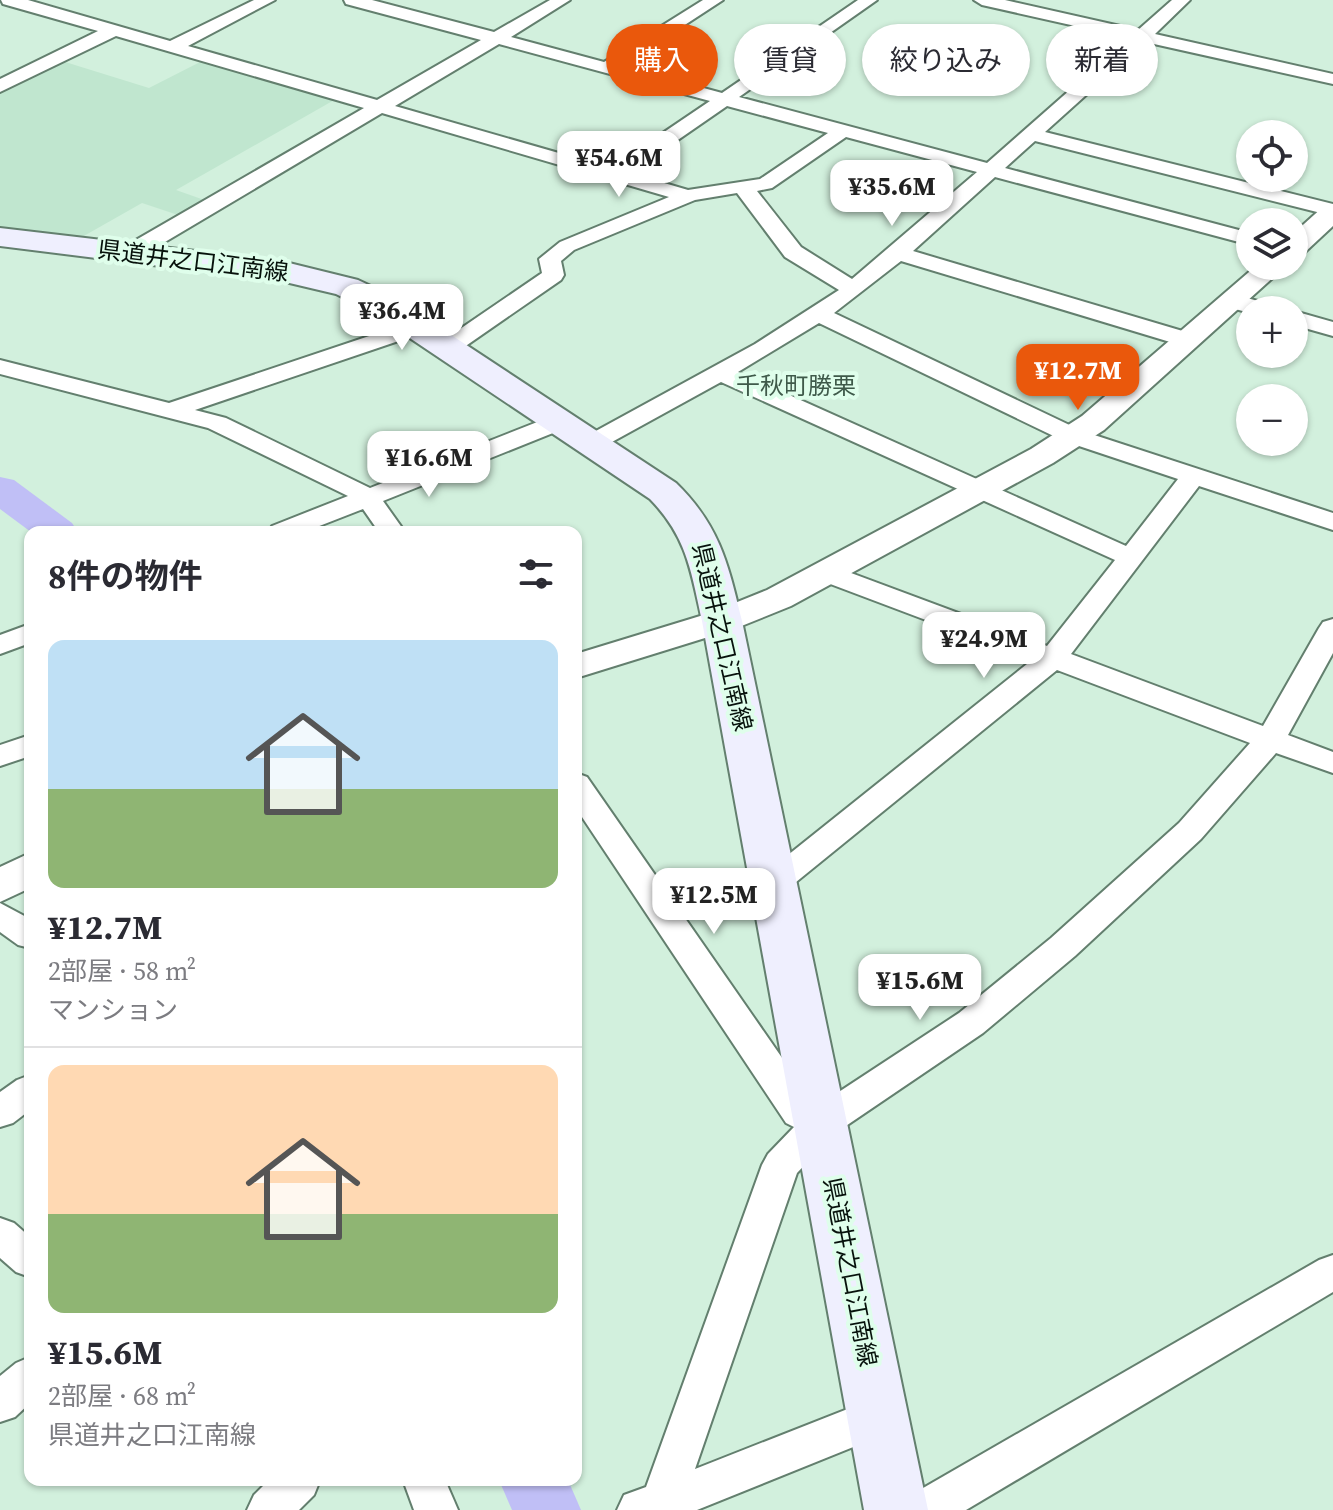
<!DOCTYPE html>
<html lang="ja">
<meta charset="utf-8">
<style>
body{margin:0;font-family:"Source Serif 4","Noto Sans JP",serif;background:#f7f7f7;color:#2b2b33;height:100vh;display:flex;flex-direction:column;font-size:30px;white-space:nowrap}
*{box-sizing:border-box;margin:0}
p{font-size:26px;color:#7c7c81}
.icon{flex:none;width:44px;height:44px;fill:none;stroke:currentColor;stroke-width:2;stroke-linecap:round;stroke-linejoin:round}
.map{position:relative;flex:1;overflow:hidden}
.drawer{position:absolute;left:24px;top:526px;width:558px;height:960px;display:flex;flex-direction:column;background:#fff;border-radius:16px;box-shadow:0 2px 6px #0004}
.drawer>*{flex:none}
.guide{position:absolute;left:606px;top:24px;width:606px;height:72px;display:flex;gap:16px}
.tools{position:absolute;left:1236px;top:120px;display:grid;gap:16px}
.tools a{display:grid;place-items:center;width:72px;height:72px;border-radius:50%;background:#fff;box-shadow:0 2px 6px #0004;font-size:40px}
.price{position:absolute;translate:-50% -68px;padding:0 18px;border-radius:16px;background:#fff;color:#222;font-size:26px;line-height:52px;filter:drop-shadow(0 2px 4px #0008)}
.price::after{content:'';position:absolute;left:50%;top:48px;width:24px;height:18px;margin-left:-12px;background:inherit;clip-path:polygon(0 0,100% 0,50% 100%)}
.price.selected{background:#ea580c;color:#fff}
ul{padding:0;list-style:none}
li{display:grid;align-content:center;gap:16px;height:424px;padding:0 24px}
li+li{border-top:2px solid #e1e1e2}
li span{display:grid;place-items:center;height:248px;border-radius:16px;color:#555}
li>.icon{margin-inline-start:auto}
span .icon{width:144px;height:144px;fill:#fffc;stroke-width:1}
li b{font-size:34px}
h2{display:flex;justify-content:space-between;align-items:center;height:96px;padding:0 24px;font-size:34px}
.tag{padding:0 28px;border-radius:36px;background:#fff;box-shadow:0 2px 6px #0004;font-size:28px;line-height:72px}
.tag.selected{background:#ea580c;color:#fff}
.map>svg:first-child{display:block}
.built{fill:#c0e6cf}
.lines{fill:none;stroke-linecap:round;stroke-linejoin:round}
.river{fill:#c0bff6;fill-rule:evenodd}
.minor-casing{stroke:#637f6e;stroke-width:4}
.tertiary-casing{stroke:#637f6e;stroke-width:4}
.secondary-casing{stroke:#637f6e;stroke-width:4}
.minor{fill:#fff;fill-rule:evenodd}
.tertiary{fill:#fff;fill-rule:evenodd}
.secondary{fill:#efeffe;fill-rule:evenodd}
.labels{text-anchor:middle;stroke-width:8;stroke-linejoin:round;paint-order:stroke}
.street-label{font-size:24px;fill:#07120c;stroke:#dffeeb}
.far-quarter-label{font-size:24px;fill:#3f5a4a;stroke:#dffeeb}
</style>
<div class="map">
<svg width="1333" height="1510" viewBox="0 0 1333 1510">
<rect width="100%" height="100%" fill="#d2f0dd"/>
<!-- built -->
<polygon class="built" points="62,61 149,88 202,61 336,99 176,190 210,202 184,217 142,203 75,241 0,232 0,90"/>
<g class="lines">
<!-- river -->
<g class="river">
<polygon points="0,477 14,480 72,523 78,532 31,532 0,509"/>
<polygon points="499,1480 568,1480 581,1510 512,1510"/>
</g>
<!-- minor casing -->
<g class="minor-casing">
<g id="minor">
<path d="M1,0H28L170,41L254,0H275L188,46L377,100L481,40L346,4L344,0H372L494,32L550,0H570L511,37L604,62L703,0H723L622,66L722,93L858,0H877L739,97L987,163L1129,38L982,5L974,0H1005L1138,30L1172,0H1190L1155,34L1333,74V84L1145,42L1045,132L1333,204V216L1035,141L1005,168L1250,233V245L995,177L913,251L1196,335L1199,340L1196,345H1180L901,261L834,313L1082,431L1333,513V530L1199,486L1071,654L1263,726L1319,628L1323,622L1333,619V653L1288,735L1333,752V773L1276,753L1201,839L1075,956L983,1033L834,1134L797,1173L695,1469L878,1397L893,1403L899,1417L893,1431L697,1510H617L624,1495L646,1487L762,1165L768,1154L794,1127L786,1123L576,808V773L587,777L812,1101L819,1105L959,1013L1051,938L1179,823L1250,743L1057,670L785,891L774,895L763,891L758,883L763,875L1032,660L817,579L813,573L817,567L826,565L835,567L1047,646L1115,560L721,382L601,448H583L580,443L583,438L755,344L839,290L785,257L737,193L695,200L574,250L561,261L564,275L561,280L457,352H441L438,347L441,342L542,273L539,259L560,242L669,197L382,113L138,258H122L119,253L122,248L364,108L116,36L0,92V79L98,31L3,4ZM499,44L710,101L611,168L395,106ZM727,106L828,133L760,179L688,190L630,173ZM846,137L977,172L852,279L801,247L757,191L772,188ZM819,323L1064,441L1178,479L1126,546L738,372Z"/>
<polygon points="1232,294 1273,305 1276,310 1250,310 1250,313 1224,306 1221,301 1224,296"/>
<polygon points="1294,311 1333,322 1333,336 1294,325"/>
<polygon points="417,320 425,322 428,327 425,332 195,410 226,418 370,488 550,417 568,417 571,422 568,427 383,501 405,532 379,532 363,509 304,532 268,532 272,526 348,496 208,428 0,374 0,360 169,403"/>
<polygon points="30,624 30,643 0,654 0,635"/>
<polygon points="30,735 30,756 0,766 0,745"/>
<polygon points="0,903 30,919 30,948 18,945 0,932"/>
<polygon points="30,1075 30,1110 13,1123 0,1127 0,1092 17,1080"/>
<polygon points="0,1218 14,1223 30,1237 30,1277 16,1272 0,1258"/>
<polygon points="1333,1255 1333,1292 966,1510 904,1510 911,1495 1319,1260"/>
<polygon points="30,1357 30,1403 15,1417 0,1422 0,1376 16,1363"/>
<polygon points="269,1480 320,1480 314,1495 299,1510 247,1510 254,1495"/>
<polygon points="403,1480 445,1480 458,1510 414,1510"/>
</g>
</g>
<!-- tertiary casing -->
<g class="tertiary-casing">
<g id="tertiary">
<polygon points="1333,204 1333,226 1304,253 1294,255 1294,233 1324,206"/>
<polygon points="1256,266 1286,266 1104,430 1053,463 791,606 734,629 576,678 576,654 710,613 767,590 1031,449 1082,416"/>
<polygon points="30,853 30,888 0,902 0,867"/>
</g>
</g>
<!-- secondary casing -->
<g class="secondary-casing">
<path id="secondary" d="M0,228L281,261L358,280L392,296L676,483C720,526 728,564 742,621L928,1510H864L702,621C691,571 687,537 650,499L368,310L336,294L281,281L0,246Z"/>
</g>
<!-- minor -->
<use href="#minor" class="minor"/>
<!-- tertiary -->
<use href="#tertiary" class="tertiary"/>
<!-- secondary -->
<use href="#secondary" class="secondary"/>
</g>
<g class="labels">
<!-- street labels -->
<g class="street-label">
<text transform="translate(193 261) rotate(7)" y="8">県道井之口江南線</text>
<text transform="translate(722 637) rotate(77)" y="8">県道井之口江南線</text>
<text transform="translate(850 1272) rotate(79)" y="8">県道井之口江南線</text>
</g>
<!-- far-quarter labels -->
<g class="far-quarter-label">
<text x="796" y="394">千秋町勝栗</text>
</g>
</g>
</svg>
<div class="tools">
<a><svg class="icon" aria-label="locate" viewBox="0 0 24 24"><circle cx="12" cy="12" r="6"/><path d="M12 2v4M12 18v4M2 12h4M18 12h4"/></svg></a>
<a><svg class="icon" aria-label="layers" viewBox="0 0 24 24"><path d="M12 4l9 5-9 5-9-5zM3 14l9 5 9-5"/></svg></a>
<a>+</a>
<a>−</a>
</div>
<b class="price" style="left:619px;top:199px">¥54.6M</b>
<b class="price" style="left:892px;top:228px">¥35.6M</b>
<b class="price" style="left:402px;top:352px">¥36.4M</b>
<b class="price selected" style="left:1078px;top:412px">¥12.7M</b>
<b class="price" style="left:429px;top:499px">¥16.6M</b>
<b class="price" style="left:984px;top:680px">¥24.9M</b>
<b class="price" style="left:714px;top:936px">¥12.5M</b>
<b class="price" style="left:920px;top:1022px">¥15.6M</b>
<div class="guide">
<a class="tag selected">購入</a>
<a class="tag">賃貸</a>
<a class="tag">絞り込み</a>
<a class="tag">新着</a>
</div>
<section class="drawer">
<h2>8件の物件<svg class="icon" aria-label="filters" viewBox="0 0 24 24"><path d="M4 7h16M4 17h16"/><circle cx="9" cy="7" r="2"/><circle cx="15" cy="17" r="2"/></svg></h2>
<ul>
<li><span style="background:linear-gradient(#bfe0f5 60%,#8fb573 0)"><svg class="icon" aria-label="home" viewBox="0 0 24 24"><path d="M3 11l9-7 9 7M6 9v11h12V9"/></svg></span><div><b>¥12.7M</b><p>2部屋 · 58 m²</p><p>マンション</p></div></li>
<li><span style="background:linear-gradient(#ffd9b3 60%,#8fb573 0)"><svg class="icon" aria-label="home" viewBox="0 0 24 24"><path d="M3 11l9-7 9 7M6 9v11h12V9"/></svg></span><div><b>¥15.6M</b><p>2部屋 · 68 m²</p><p>県道井之口江南線</p></div></li>
</ul>
</section>
</div>
